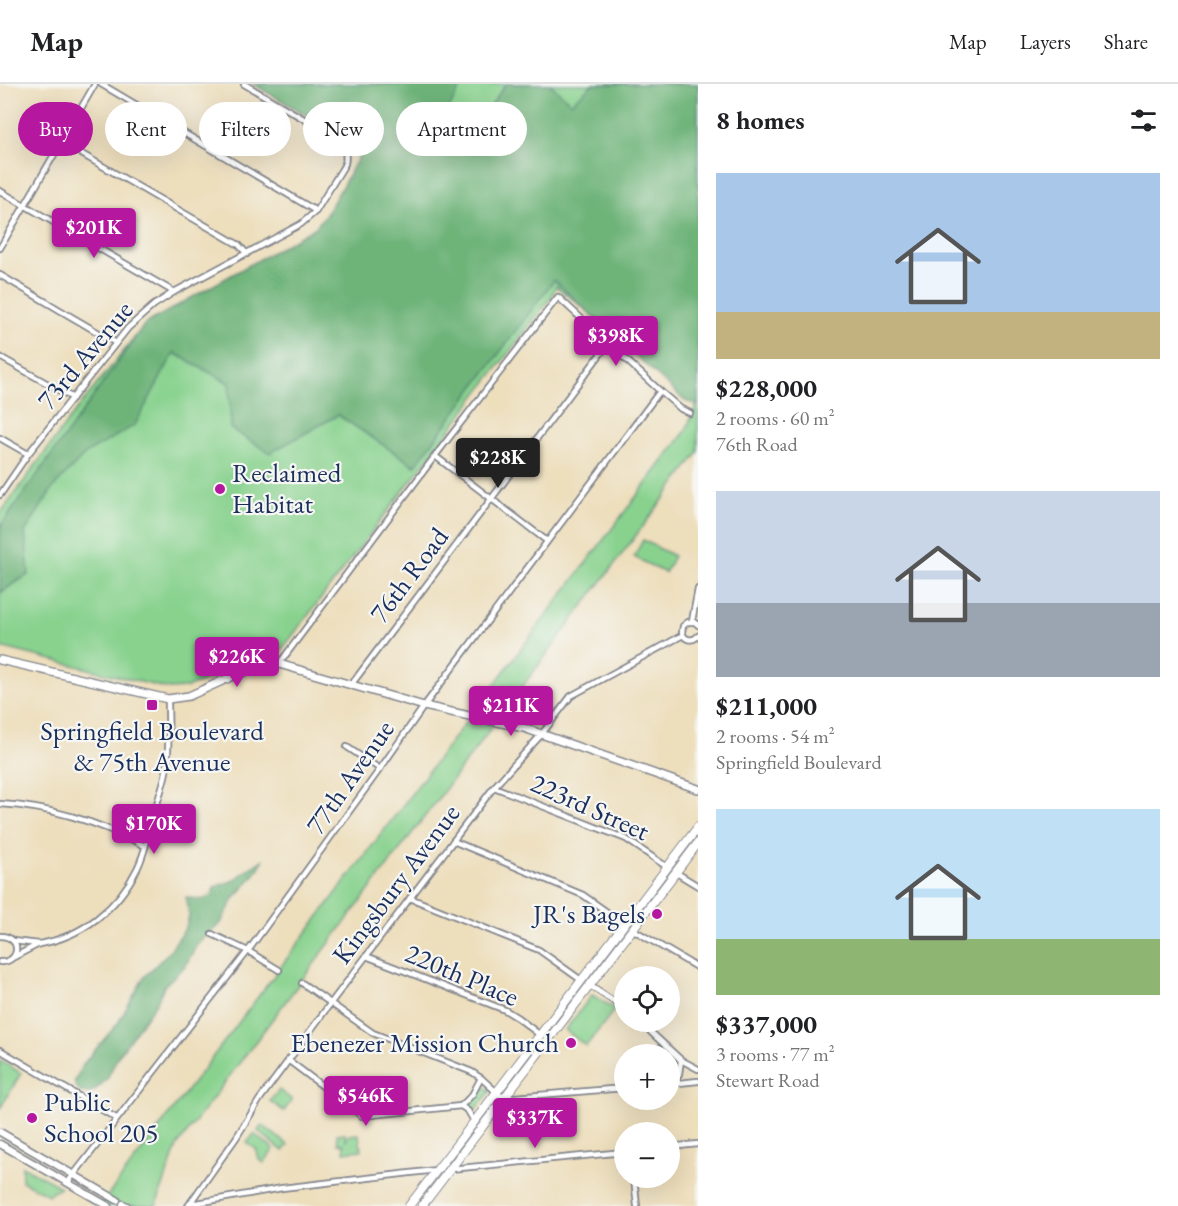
<!DOCTYPE html>
<meta charset="utf-8">
<style>
body{margin:0;font-family:"EB Garamond",serif;background:#f2f2f2;color:#202124;height:100vh;display:flex;flex-direction:column;font-size:22px;white-space:nowrap}
*{box-sizing:border-box;margin:0}
p{font-size:20px;color:#757577}
.icon{flex:none;width:33px;height:33px;fill:none;stroke:currentColor;stroke-width:2;stroke-linecap:round;stroke-linejoin:round}
.map{position:relative;flex:1;overflow:hidden}
.side{display:flex;flex-direction:column;background:#fff;width:480px}
.side>*{flex:none}
.hud{position:absolute;left:18px;top:18px;width:570px;height:54px;display:flex;gap:12px}
.tools{position:absolute;left:614px;top:882px;display:grid;gap:12px}
.tools a{display:grid;place-items:center;width:66px;height:66px;border-radius:50%;background:#fff;box-shadow:0 6px 24px #0002;font-size:30px}
.price{position:absolute;translate:-50% -51px;padding:0 14px;border-radius:6px;background:#b5179e;color:#fff;font-size:20px;line-height:39px;filter:drop-shadow(0 2px 3px #0008)}
.price::after{content:'';position:absolute;left:50%;top:36px;width:18px;height:14px;margin-left:-9px;background:inherit;clip-path:polygon(0 0,100% 0,50% 100%)}
.price.active{background:#222;color:#fff}
ul{padding:0;list-style:none}
li{display:grid;align-content:center;gap:12px;height:318px;padding:0 18px}
li span{display:grid;place-items:center;height:186px;border-radius:0px;color:#555}
li>.icon{margin-inline-start:auto}
span .icon{width:108px;height:108px;fill:#fffc;stroke-width:1}
li b{font-size:26px}
h2{display:flex;justify-content:space-between;align-items:center;height:72px;padding:0 18px;font-size:26px}
.chip{padding:0 21px;border-radius:27px;background:#fff;box-shadow:0 6px 24px #0002;font-size:21px;line-height:54px}
.chip.active{background:#b5179e;color:#fff}
header{display:flex;align-items:center;gap:36px;box-sizing:border-box;height:84px;padding:0 30px;background:#fff;border-bottom:2px solid #e0e0e0}
header strong{font-size:28px}
nav{display:flex;gap:33px;margin-inline-start:auto;font-size:21px}
main{display:flex;flex:1;min-height:0}
.map>svg:first-child{display:block}
.green{fill:#88d28e;stroke:#528076;stroke-width:1.5}
.forest{fill:#6eb479;stroke:#44726c;stroke-width:1.5}
.lines{fill:none;stroke-linecap:round;stroke-linejoin:round}
.minor-casing{stroke:#84868d;stroke-width:8}
.tertiary-casing{stroke:#84868d;stroke-width:9}
.secondary-casing{stroke:#84868d;stroke-width:10}
.primary-casing{stroke:#84868d;stroke-width:10}
.minor{stroke:#fff;stroke-width:4.5}
.tertiary{stroke:#fff;stroke-width:6}
.secondary{stroke:#fff;stroke-width:7}
.primary{stroke:#fff;stroke-width:8}
.poi-dot{fill:#b5179e;stroke:#f6f6f2;stroke-width:2}
.labels{text-anchor:middle;stroke-width:4.5;stroke-linejoin:round;paint-order:stroke}
.street-label{font-size:27px;fill:#1b2f5e;stroke:#f6f6f2}
.poi-label{font-size:27px;fill:#1b2f5e;stroke:#f6f6f2;text-anchor:start}
</style>
<header>
<strong>Map</strong>
<nav><a>Map</a><a>Layers</a><a>Share</a></nav>
</header>
<main>
<div class="map">
<svg width="698" height="1122" viewBox="0 0 698 1122">
<rect width="100%" height="100%" fill="#f6f6f2"/>
<filter id="ink" filterUnits="userSpaceOnUse"><feTurbulence type="fractalNoise" baseFrequency=".0167" numOctaves="2"/><feDisplacementMap in="SourceGraphic" scale="12" xChannelSelector="R" yChannelSelector="G"/><feConvolveMatrix kernelMatrix="1 2 1 2 8 2 1 2 1" color-interpolation-filters="sRGB"/></filter>
<filter id="wash" filterUnits="userSpaceOnUse"><feTurbulence type="fractalNoise" baseFrequency=".008" numOctaves="4" result="noise"/><feDisplacementMap in="SourceGraphic" scale="24" xChannelSelector="R" yChannelSelector="G"/><feGaussianBlur stdDeviation="1.35" result="paint"/><feColorMatrix in="noise" values="0 0 0 0 0 0 0 0 0 0 0 0 0 0 0 0 0 1.4 0 .05"/><feComposite in="paint" operator="in"/></filter>
<g filter="url(#wash)">
<rect width="100%" height="100%" fill="#eddebc"/>
<!-- green -->
<g class="green">
<polygon points="253,0 698,0 698,369 177,1062 156,1122 100,1122 685,348 698,317 556,202 552,212 274,576 258,577 186,604 169,605 0,563 0,430 71,333 145,240 315,144 327,129 360,71 359,60 345,47 322,40"/>
<polygon points="643,456 674,472 665,489 634,473"/>
<polygon points="592,911 615,925 586,962 565,946"/>
<polygon points="0,976 21,989 0,1025"/>
<polygon points="484,1003 490,1006 490,1008 473,1029 468,1021 481,1005"/>
<polygon points="279,1006 292,1016 284,1027 270,1017"/>
<polygon points="262,1041 288,1061 283,1067 258,1047"/>
<polygon points="345,1049 346,1056 349,1051 359,1050 361,1066 344,1068 344,1060 338,1060 337,1050"/>
<polygon points="254,1050 274,1065 264,1079 259,1075 256,1065 247,1059"/>
<polygon points="22,1082 61,1103 48,1111 22,1097"/>
</g>
<!-- forest -->
<g class="forest">
<polygon points="253,0 462,0 443,36 469,53 506,0 550,0 571,19 593,0 698,0 698,321 685,317 554,196 415,382 338,331 270,369 231,345 229,299 174,269 135,341 85,370 53,404 25,448 29,490 0,509 0,443 145,240 315,144 327,129 360,71 359,60 345,47 322,40"/>
<path d="M264,775L255,790L233,816L221,839L198,859L185,882L165,901L156,919L118,972L107,995L95,1006L89,1009L80,1008L74,999L79,988L84,979L118,939L144,893L168,869L183,848L187,840L189,831L186,813C198,816 204,817 214,809V803L230,798L237,794L247,786Z"/>
</g>
</g>
<g filter="url(#ink)">
<g class="lines">
<!-- minor casing -->
<g class="minor-casing">
<g id="minor">
<polyline points="101,0 316,127"/>
<polyline points="61,58 239,161 247,170"/>
<polyline points="0,107 174,208"/>
<polyline points="0,164 95,0"/>
<polyline points="0,191 116,259"/>
<polyline points="0,273 73,314"/>
<polyline points="0,354 28,370"/>
<polyline points="435,372 547,457"/>
<path d="M0,411L28,370L128,244L154,221L174,208L301,140L316,127L345,80C347,70 345,62 338,55L244,0"/>
<polyline points="692,537 698,505"/>
<path d="M698,541L695,538H688L683,542L682,548C684,556 692,558 698,552"/>
<polyline points="279,580 435,372 558,213 660,307 681,325 690,329"/>
<polyline points="351,601 608,260"/>
<polyline points="347,663 380,685"/>
<polyline points="494,703 626,755 667,783"/>
<path d="M0,720C52,723 99,738 145,762"/>
<polyline points="453,757 583,811 624,840"/>
<polyline points="675,788 698,802"/>
<polyline points="410,814 539,866 581,896"/>
<polyline points="632,845 698,884"/>
<polyline points="212,850 248,867 279,886"/>
<path d="M0,852C22,852 21,879 0,878"/>
<polyline points="13,857 39,860 14,873"/>
<path d="M39,860C82,853 118,824 137,785C145,769 149,750 153,733C157,718 163,703 166,688C170,667 168,637 168,615"/>
<polyline points="366,872 505,926 518,934 540,951"/>
<polyline points="302,899 373,949 472,988 481,994 503,1014 624,1004"/>
<polyline points="589,901 624,924"/>
<polyline points="640,938 681,976 698,985"/>
<polyline points="0,966 116,1034"/>
<polyline points="288,976 362,1032 461,1022 468,1027 474,1037"/>
<polyline points="669,1000 698,997"/>
<polyline points="671,1000 679,990 681,976"/>
<polyline points="461,1022 472,1011 481,994"/>
<polyline points="669,1063 698,1060"/>
<polyline points="450,1085 624,1068"/>
<polyline points="634,1094 637,1122"/>
<polyline points="68,1098 248,867 380,685 424,622 660,307"/>
<polyline points="191,1118 197,1119 282,1104 436,1086"/>
<polyline points="188,1122 236,1054 260,1015 330,920 494,703 541,651 571,612 683,551"/>
</g>
</g>
<!-- tertiary casing -->
<g class="tertiary-casing">
<g id="tertiary">
<polyline points="0,1048 117,1116"/>
<polyline points="0,1060 108,1122"/>
<polyline points="123,1120 127,1122"/>
</g>
</g>
<!-- secondary casing -->
<g class="secondary-casing">
<polyline id="secondary" points="0,576 168,615 189,612 233,592 259,582 279,580 424,622 524,644 698,705"/>
</g>
<!-- primary casing -->
<g class="primary-casing">
<g id="primary">
<polyline points="409,1122 471,1042 698,743"/>
<polyline points="422,1122 698,759"/>
</g>
</g>
<!-- minor -->
<use href="#minor" class="minor"/>
<!-- tertiary -->
<use href="#tertiary" class="tertiary"/>
<!-- secondary -->
<use href="#secondary" class="secondary"/>
<!-- primary -->
<use href="#primary" class="primary"/>
</g>
</g>
<!-- markers -->
<g class="poi-dot">
<circle cx="220" cy="405" r="6"/>
<rect x="146" y="615" width="12" height="12" rx="3"/>
<circle cx="657" cy="830" r="6"/>
<circle cx="571" cy="959" r="6"/>
<circle cx="32" cy="1034" r="6"/>
</g>
<g class="labels">
<!-- street labels -->
<g class="street-label">
<text transform="translate(85 271) rotate(-50)" y="9">73rd Avenue</text>
<text transform="translate(409 491) rotate(-53)" y="9">76th Road</text>
<text transform="translate(350 693) rotate(-55)" y="9">77th Avenue</text>
<text transform="translate(590 723) rotate(24)" y="9">223rd Street</text>
<text transform="translate(396 800) rotate(-53)" y="9">Kingsbury Avenue</text>
<text transform="translate(462 891) rotate(23)" y="9">220th Place</text>
</g>
<!-- poi labels -->
<g class="poi-label">
<text x="232" y="398">Reclaimed<tspan x="232" dy="31">Habitat</tspan></text>
<text x="152" y="656" text-anchor="middle">Springfield Boulevard<tspan x="152" dy="31">&amp; 75th Avenue</tspan></text>
<text x="645" y="839" text-anchor="end">JR's Bagels</text>
<text x="559" y="968" text-anchor="end">Ebenezer Mission Church</text>
<text x="44" y="1027">Public<tspan x="44" dy="31">School 205</tspan></text>
</g>
</g>
</svg>
<div class="tools">
<a><svg class="icon" aria-label="locate" viewBox="0 0 24 24"><circle cx="12" cy="12" r="6"/><path d="M12 2v4M12 18v4M2 12h4M18 12h4"/></svg></a>
<a>+</a>
<a>−</a>
</div>
<b class="price" style="left:94px;top:175px">$201K</b>
<b class="price" style="left:616px;top:283px">$398K</b>
<b class="price active" style="left:498px;top:405px">$228K</b>
<b class="price" style="left:237px;top:604px">$226K</b>
<b class="price" style="left:511px;top:653px">$211K</b>
<b class="price" style="left:154px;top:771px">$170K</b>
<b class="price" style="left:366px;top:1043px">$546K</b>
<b class="price" style="left:535px;top:1065px">$337K</b>
<div class="hud">
<a class="chip active">Buy</a>
<a class="chip">Rent</a>
<a class="chip">Filters</a>
<a class="chip">New</a>
<a class="chip">Apartment</a>
</div>
</div>
<section class="side">
<h2>8 homes<svg class="icon" aria-label="filters" viewBox="0 0 24 24"><path d="M4 7h16M4 17h16"/><circle cx="9" cy="7" r="2"/><circle cx="15" cy="17" r="2"/></svg></h2>
<ul>
<li><span style="background:linear-gradient(#a9c7e8 75%,#c2b280 0)"><svg class="icon" aria-label="home" viewBox="0 0 24 24"><path d="M3 11l9-7 9 7M6 9v11h12V9"/></svg></span><div><b>$228,000</b><p>2 rooms · 60 m²</p><p>76th Road</p></div></li>
<li><span style="background:linear-gradient(#c9d6e8 60%,#9aa5b1 0)"><svg class="icon" aria-label="home" viewBox="0 0 24 24"><path d="M3 11l9-7 9 7M6 9v11h12V9"/></svg></span><div><b>$211,000</b><p>2 rooms · 54 m²</p><p>Springfield Boulevard</p></div></li>
<li><span style="background:linear-gradient(#bfe0f5 70%,#8fb573 0)"><svg class="icon" aria-label="home" viewBox="0 0 24 24"><path d="M3 11l9-7 9 7M6 9v11h12V9"/></svg></span><div><b>$337,000</b><p>3 rooms · 77 m²</p><p>Stewart Road</p></div></li>
</ul>
</section>
</main>
